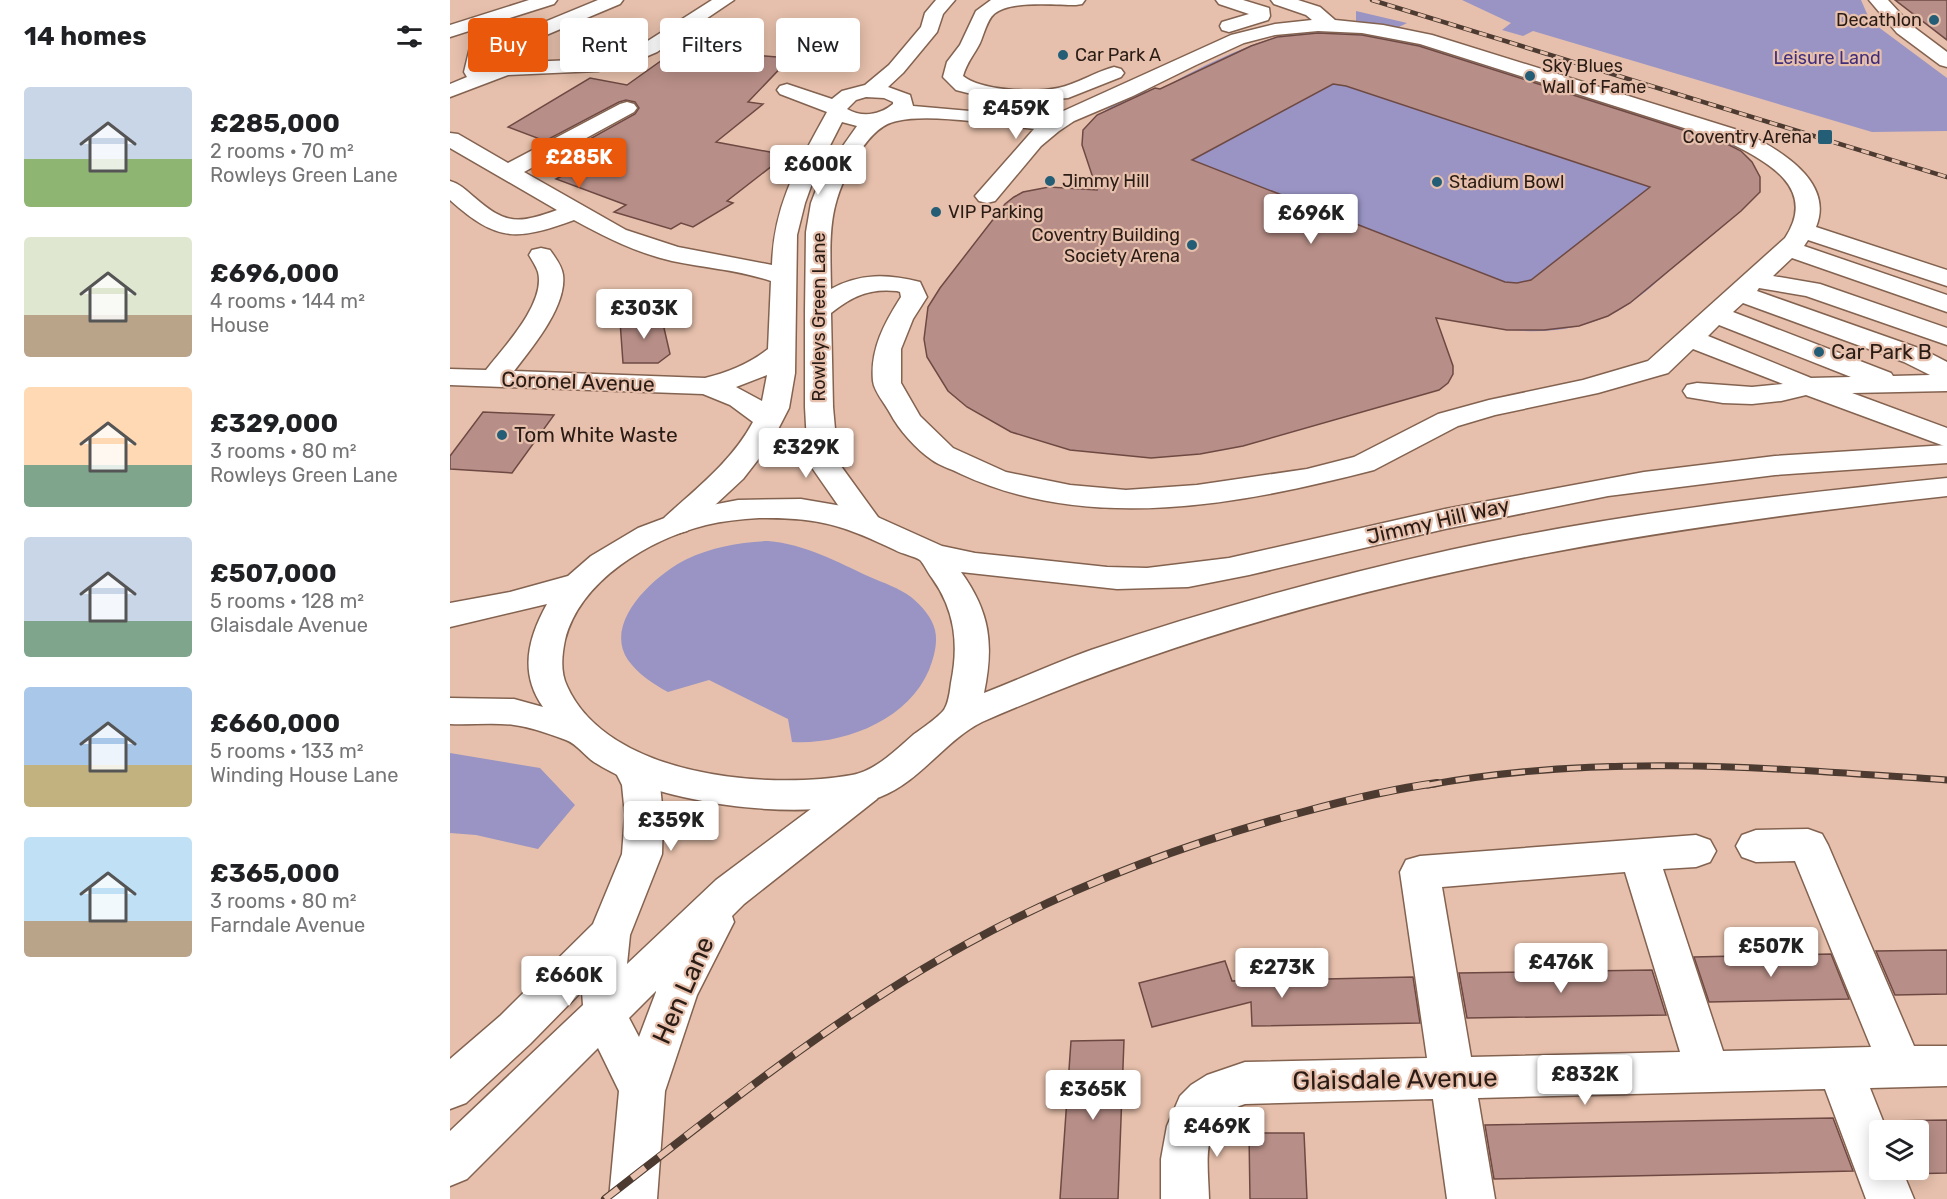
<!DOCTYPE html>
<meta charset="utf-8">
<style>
body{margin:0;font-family:Rubik,sans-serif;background:#f6f6f6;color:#202124;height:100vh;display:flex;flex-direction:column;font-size:22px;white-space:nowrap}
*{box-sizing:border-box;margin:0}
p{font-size:20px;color:#757577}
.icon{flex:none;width:33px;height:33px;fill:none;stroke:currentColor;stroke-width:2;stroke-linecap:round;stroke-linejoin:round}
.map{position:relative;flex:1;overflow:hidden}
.side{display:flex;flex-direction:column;background:#fff;width:450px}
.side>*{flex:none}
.guide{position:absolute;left:18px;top:18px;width:570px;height:54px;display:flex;gap:12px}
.buttons{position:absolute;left:1419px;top:1120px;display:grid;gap:12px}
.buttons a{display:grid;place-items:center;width:60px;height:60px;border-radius:6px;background:#fff;box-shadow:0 3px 15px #0003;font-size:30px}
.price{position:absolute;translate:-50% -51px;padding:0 14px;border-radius:6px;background:#fff;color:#222;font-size:20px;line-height:39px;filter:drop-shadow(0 2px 3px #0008)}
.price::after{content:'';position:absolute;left:50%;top:36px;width:18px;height:14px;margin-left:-9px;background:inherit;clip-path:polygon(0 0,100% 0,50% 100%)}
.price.selected{background:#ea580c;color:#fff}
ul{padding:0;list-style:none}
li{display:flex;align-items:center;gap:18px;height:150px;padding:0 24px}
li span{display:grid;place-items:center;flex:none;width:168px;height:120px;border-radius:6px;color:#555}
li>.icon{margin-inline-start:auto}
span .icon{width:72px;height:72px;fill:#fffc;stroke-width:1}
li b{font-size:26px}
h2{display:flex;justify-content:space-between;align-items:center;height:72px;padding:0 24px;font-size:26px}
.pill{padding:0 21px;border-radius:6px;background:#fff;box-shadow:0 3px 15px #0003;font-size:21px;line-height:54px}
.pill.selected{background:#ea580c;color:#fff}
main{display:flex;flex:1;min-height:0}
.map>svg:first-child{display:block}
.green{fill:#9994c4}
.building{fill:#b88f88;stroke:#6e4943;stroke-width:1.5;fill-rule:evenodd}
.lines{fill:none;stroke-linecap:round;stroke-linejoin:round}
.minor-casing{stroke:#836250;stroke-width:3}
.highway-casing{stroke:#836250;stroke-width:3}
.minor{fill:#fff;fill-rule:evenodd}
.highway{fill:#fff;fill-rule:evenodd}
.rail-far2-casing{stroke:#4d3b31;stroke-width:4.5}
.rail-far1-casing{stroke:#4d3b31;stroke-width:7}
.rail-casing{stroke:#4d3b31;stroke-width:8}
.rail-far2{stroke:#e6c0ac;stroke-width:3;stroke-dasharray:8;stroke-linecap:butt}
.rail-far1{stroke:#e6c0ac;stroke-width:4.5;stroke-dasharray:14;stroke-linecap:butt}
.rail{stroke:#e6c0ac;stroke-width:6;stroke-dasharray:17;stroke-linecap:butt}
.poi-dot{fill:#235e76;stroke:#e6c0ac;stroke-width:2}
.labels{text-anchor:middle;stroke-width:4.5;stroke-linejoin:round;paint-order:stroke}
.far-poi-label{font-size:18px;fill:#2a1c15;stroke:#e6c0ac;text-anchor:start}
.far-park-label{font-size:18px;fill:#402d7c;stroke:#e6c0ac}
.far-street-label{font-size:18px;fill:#2a1c15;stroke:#e6c0ac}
.poi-label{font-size:21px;fill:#2a1c15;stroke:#e6c0ac;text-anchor:start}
.street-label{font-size:21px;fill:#2a1c15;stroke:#e6c0ac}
.near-street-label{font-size:26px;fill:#2a1c15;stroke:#e6c0ac}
</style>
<main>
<section class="side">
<h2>14 homes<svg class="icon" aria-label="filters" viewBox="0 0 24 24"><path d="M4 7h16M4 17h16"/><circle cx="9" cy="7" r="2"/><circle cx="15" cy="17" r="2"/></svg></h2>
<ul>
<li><span style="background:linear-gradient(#c9d6e8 60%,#8fb573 0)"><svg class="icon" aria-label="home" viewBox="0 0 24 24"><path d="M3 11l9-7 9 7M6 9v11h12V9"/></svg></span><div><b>£285,000</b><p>2 rooms · 70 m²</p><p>Rowleys Green Lane</p></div></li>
<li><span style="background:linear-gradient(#dfe7d0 65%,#b9a48a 0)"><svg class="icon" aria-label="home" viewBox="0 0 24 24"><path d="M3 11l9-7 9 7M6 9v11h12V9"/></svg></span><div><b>£696,000</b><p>4 rooms · 144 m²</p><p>House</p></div></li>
<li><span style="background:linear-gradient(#ffd9b3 65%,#7fa58c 0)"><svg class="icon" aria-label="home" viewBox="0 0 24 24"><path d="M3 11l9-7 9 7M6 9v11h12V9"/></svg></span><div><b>£329,000</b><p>3 rooms · 80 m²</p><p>Rowleys Green Lane</p></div></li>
<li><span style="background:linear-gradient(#c9d6e8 70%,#7fa58c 0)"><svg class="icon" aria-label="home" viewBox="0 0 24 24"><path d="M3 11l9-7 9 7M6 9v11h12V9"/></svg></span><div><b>£507,000</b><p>5 rooms · 128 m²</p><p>Glaisdale Avenue</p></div></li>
<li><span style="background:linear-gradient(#a9c7e8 65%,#c2b280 0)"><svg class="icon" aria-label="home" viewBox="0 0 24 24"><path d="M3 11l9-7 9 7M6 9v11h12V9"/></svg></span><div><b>£660,000</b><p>5 rooms · 133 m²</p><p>Winding House Lane</p></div></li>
<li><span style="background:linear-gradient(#bfe0f5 70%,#b9a48a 0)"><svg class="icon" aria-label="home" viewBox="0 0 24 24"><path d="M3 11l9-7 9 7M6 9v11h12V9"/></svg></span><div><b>£365,000</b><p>3 rooms · 80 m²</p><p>Farndale Avenue</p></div></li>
</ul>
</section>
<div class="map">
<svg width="1497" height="1199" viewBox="0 0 1497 1199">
<rect width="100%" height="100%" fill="#e6c0ac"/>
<!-- green -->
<g class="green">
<polygon points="1012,0 1411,0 1418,16 1427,26 1497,78 1497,131 1422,132 1083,31 1073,36 1052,30 1061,23"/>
<polygon points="906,11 957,23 949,27 906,22"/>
<path d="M874,29L936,32L1266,135C1290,149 1311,161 1310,192C1285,217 1258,239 1231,261C1208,280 1185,304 1158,316C1103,341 1037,332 984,311L632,145L633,130C652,110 673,98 698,86L693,101C726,78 784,50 823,38C839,33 857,31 874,29Z"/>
<path d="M318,541C355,544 387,562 420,577C434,583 449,588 461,597C471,605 482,617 485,630C488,643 484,657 479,670C458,720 394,745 342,742L338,719L259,680L218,692C203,684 188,674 178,660C152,622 206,574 237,559C262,547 290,542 318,541Z"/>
<polygon points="0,753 90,768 125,805 88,849 26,835 0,833"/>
</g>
<!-- building -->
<g class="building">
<polygon points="1445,0 1497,0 1497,40"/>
<path d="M868,33L912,35L969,46L1277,144L1291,151L1302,162L1310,177V192L1291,211L1180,303L1158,316L1129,326L1094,330H1057L986,318L1003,366V374L998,383L989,390L793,446L750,454L701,458L620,450L561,432L517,407L498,391L477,357L474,339L478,307L490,288L555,204L564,197L573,192L599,187L647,190L632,145L633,130L647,115L705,88L710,89L801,46L827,37ZM883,84L896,86L1200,187L1081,280L1067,283L1055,282L742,160Z"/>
<polygon points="243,38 301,45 290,54 340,58 298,102 313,104 266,142 336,155 277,201 283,203 243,227 231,223 221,229 164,212 176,205 106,179 147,159 120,150 185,114 189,108 185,102 176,100 169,102 95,141 58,127 140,78 177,85"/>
<polygon points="211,315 220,354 208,363 173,363 170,321"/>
<polygon points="33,412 104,415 62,473 0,469 0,456"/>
<polygon points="1497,950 1497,994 1445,995 1426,951"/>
<polygon points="1381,954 1399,999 1259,1002 1244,957"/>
<polygon points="775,961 782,981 963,977 970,1023 802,1026 801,1002 702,1027 689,983"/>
<polygon points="1202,970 1216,1015 1017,1018 1009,973"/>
<polygon points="674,1040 668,1199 610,1199 621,1041"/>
<polygon points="1383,1118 1403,1171 1044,1179 1035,1125"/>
<polygon points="1497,1120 1497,1173 1456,1174 1454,1170 1468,1170 1468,1131 1439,1131 1435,1121"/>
<polygon points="799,1133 854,1133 857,1199 800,1199"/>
</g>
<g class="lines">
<!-- minor casing -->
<g class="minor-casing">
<g id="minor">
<polygon points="79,0 107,0 104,4 0,37 0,25"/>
<polygon points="148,0 173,0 170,4 63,49 36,55 34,70 55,63 148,59 172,53 193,44 262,0 284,0 207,52 186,61 148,71 58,75 0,97 0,84 17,77 14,72 20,47 51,40"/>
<path d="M486,0H505L493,14L487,32L453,73L438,87L460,95L463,106L598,118L781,35L825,24L862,20L856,15L824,4L821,0H848L870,7L885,20L933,25L982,35L1294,132C1328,149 1385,181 1366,227L1497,270V286L1358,240L1354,246L1497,295V312L1342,258L1323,276L1370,284L1497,328V345L1356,296L1309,288L1307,291L1474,350L1497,362V391L1402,393L1497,428V447L1356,395L1331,401L1302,404L1273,403L1237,397L1233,391L1237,385L1247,383L1302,387L1333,384L1243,349L1218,373L1148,393L1045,415L1008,426L924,470C792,504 640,534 511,474C502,469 490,466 482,460C466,449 449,430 440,413C435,404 424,391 423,381C420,349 435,322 451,297L450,292L447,291C420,288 402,296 381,313L383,407L388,462L433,524L428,531L417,534L406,531L358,462L355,407V311L356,232L361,203L371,177L407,126L392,122L365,175L355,203L347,235L345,373L339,408L321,443L293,479L237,531L226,534L215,531L210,524L215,517C247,488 282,461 303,422L280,405L253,394L0,385V369L36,370C54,347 96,303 88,272C86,266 82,260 79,255L82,250L91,248L100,250C105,257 112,266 113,275C117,306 82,348 64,371L255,378C279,372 299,364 318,349L321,281C289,270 255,268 222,261C187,253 155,237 124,220C66,241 47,242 0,200V181C10,184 16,190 24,197C56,225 68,224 107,210L0,148V133L8,134L58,163L170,104L177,102L184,104L187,108L184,112L74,172L176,230L228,247L322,265C324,203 348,165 377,112L330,94L327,90L330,86L337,84L382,99L392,91L415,85L439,65L471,27L475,13ZM868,31L912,33L970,44L1278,142C1318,162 1368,188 1335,238L1198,361L1133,380L1039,400L988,414L904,457L857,469L747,485L676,490L620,485L556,472L503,448L470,416L451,383V349L463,319L477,297L470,282C437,274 411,273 381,289C380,232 377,203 409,153C418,139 430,124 447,121C482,113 546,125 584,129L525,196L529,201L537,203L545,201L591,146L609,131L624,121L683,96L746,65L794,43L825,35ZM416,97L434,98L443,102V104C430,115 412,118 397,109L406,100ZM1293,303L1454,362L1480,375L1443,376L1441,373L1283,312ZM1269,325L1401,377L1361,378L1258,336ZM317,375L312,401L286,387Z"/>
<path d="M541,0H635L632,4L626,5C606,5 559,0 544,14C537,20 534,34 530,43C524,55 517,62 513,76C531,91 585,93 608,88C627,84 645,72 664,67L671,69L674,73L671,77L618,98L572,102L537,98L506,90L493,77L497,62L510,45L526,11Z"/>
<polygon points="766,0 793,0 819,8 820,16 818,20 779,32 772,30 770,26 772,22 799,14 769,4"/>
<polygon points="1419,0 1438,0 1461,25 1497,52 1497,67 1490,65 1447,33"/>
<path d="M182,753L195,757L210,785L213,815L212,854L180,935L177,964L266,880L401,779L414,774L427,779L433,789L427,799L294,904L282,916L284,922L247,995L215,1091L207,1199H159L169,1091L148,1048L17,1179L0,1186V1131L133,1005L132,991L80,1044L16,1103L0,1109V1059L50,1016L143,924L172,854L175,815L172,785L163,767L169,757ZM206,991V992L189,1037L179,1018Z"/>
<path d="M1358,829L1372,834L1378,845L1464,1046H1497V1086L1420,1088L1437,1131H1430V1170H1452L1464,1199H1416L1375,1089L1028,1098L1045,1199H997L983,1099L795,1104C749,1119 758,1159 759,1199H711V1159L717,1126L730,1096L741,1085L757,1075L795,1062L977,1058L950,872L956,860L970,856L1246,835L1260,840L1266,851L1260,862L1246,867L1213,869L1273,1051L1421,1047L1345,861L1306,862L1292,857L1286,846L1292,835L1306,830ZM1175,872L1230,1052L1021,1057L992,887Z"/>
</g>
</g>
<!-- highway casing -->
<g class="highway-casing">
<path id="highway" d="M1497,445V463L1325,475L1158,496L995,529L799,575L738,587L667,589L511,572C540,612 544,644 534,693C570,679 605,663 641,650C758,610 879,577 1000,550C1164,514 1331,495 1497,478V496C1164,532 842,586 532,722C494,741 471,781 430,797C366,822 244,807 181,781C169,776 155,769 144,762C135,756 127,744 116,740C100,734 80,727 64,725C43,722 21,725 0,724V698L64,699L93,707C69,673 78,638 97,604L0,627V603L60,592L118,576L141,556L188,528L236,510L288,500L351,499L392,506L423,515L492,546L525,553L657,567L697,568L779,558L995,509L1194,472L1325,456ZM309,518C368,517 393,525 445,550C452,554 464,556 470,560C474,564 478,573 482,578C505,610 509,644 501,683C500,690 499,701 495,708C492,715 471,729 463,735C446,750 425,771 402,775C317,790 158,777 117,686C110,672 112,654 115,640C130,580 200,539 256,525C273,521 291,519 309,518Z"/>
</g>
<!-- minor -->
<use href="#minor" class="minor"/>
<!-- highway -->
<use href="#highway" class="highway"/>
<!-- rail-far2 casing -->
<g class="rail-far2-casing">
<polyline id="rail-far2" points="922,0 1497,177"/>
</g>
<!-- rail-far1 casing -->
<g class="rail-far1-casing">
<path id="rail-far1" d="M978,785C1150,753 1324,768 1497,780"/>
</g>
<!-- rail casing -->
<g class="rail-casing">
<path id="rail" d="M155,1199C258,1119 361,1036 473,969C591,898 721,847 853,812C897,800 942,789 987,783"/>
</g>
<!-- rail-far2 -->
<use href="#rail-far2" class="rail-far2"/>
<!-- rail-far1 -->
<use href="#rail-far1" class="rail-far1"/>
<!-- rail -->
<use href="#rail" class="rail"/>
</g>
<!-- markers -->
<g class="poi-dot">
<circle cx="1484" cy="20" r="6"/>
<circle cx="613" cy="55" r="6"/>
<circle cx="1080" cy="76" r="6"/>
<rect x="1367" y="129" width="16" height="16" rx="3"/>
<circle cx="600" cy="181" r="6"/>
<circle cx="987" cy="182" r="6"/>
<circle cx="486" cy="212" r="6"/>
<circle cx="742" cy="245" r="6"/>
<circle cx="1369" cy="352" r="6"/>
<circle cx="52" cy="435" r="6"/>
</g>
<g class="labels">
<!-- far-poi labels -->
<g class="far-poi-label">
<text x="1472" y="26" text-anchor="end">Decathlon</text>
<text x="625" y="61">Car Park A</text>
<text x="1092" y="72">Sky Blues<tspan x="1092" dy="21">Wall of Fame</tspan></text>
<text x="1362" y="143" text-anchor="end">Coventry Arena</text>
<text x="612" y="187">Jimmy Hill</text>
<text x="999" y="188">Stadium Bowl</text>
<text x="498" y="218">VIP Parking</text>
<text x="730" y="241" text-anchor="end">Coventry Building<tspan x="730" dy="21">Society Arena</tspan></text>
</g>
<!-- far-park labels -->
<g class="far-park-label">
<text x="1377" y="64">Leisure Land</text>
</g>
<!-- far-street labels -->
<g class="far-street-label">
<text transform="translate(369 317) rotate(-90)" y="6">Rowleys Green Lane</text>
</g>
<!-- poi labels -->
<g class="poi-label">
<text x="1381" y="359">Car Park B</text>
<text x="64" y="442">Tom White Waste</text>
</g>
<!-- street labels -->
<g class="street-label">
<text transform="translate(128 382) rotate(2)" y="7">Coronel Avenue</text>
<text transform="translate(988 521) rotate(-13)" y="7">Jimmy Hill Way</text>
</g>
<!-- near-street labels -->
<g class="near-street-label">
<text transform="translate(233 990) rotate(-66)" y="9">Hen Lane</text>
<text transform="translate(945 1079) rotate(-1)" y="9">Glaisdale Avenue</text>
</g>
</g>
</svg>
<div class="buttons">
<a><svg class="icon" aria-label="layers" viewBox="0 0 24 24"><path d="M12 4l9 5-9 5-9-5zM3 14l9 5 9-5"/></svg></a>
</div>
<b class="price" style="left:566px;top:140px">£459K</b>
<b class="price selected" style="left:129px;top:189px">£285K</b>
<b class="price" style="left:368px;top:196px">£600K</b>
<b class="price" style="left:861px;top:245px">£696K</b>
<b class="price" style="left:194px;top:340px">£303K</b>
<b class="price" style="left:356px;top:479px">£329K</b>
<b class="price" style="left:221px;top:852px">£359K</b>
<b class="price" style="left:1321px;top:978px">£507K</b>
<b class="price" style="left:1111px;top:994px">£476K</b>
<b class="price" style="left:832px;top:999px">£273K</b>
<b class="price" style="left:119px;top:1007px">£660K</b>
<b class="price" style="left:1135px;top:1106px">£832K</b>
<b class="price" style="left:643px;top:1121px">£365K</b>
<b class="price" style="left:767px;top:1158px">£469K</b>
<div class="guide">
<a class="pill selected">Buy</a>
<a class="pill">Rent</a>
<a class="pill">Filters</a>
<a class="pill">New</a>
</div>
</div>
</main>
